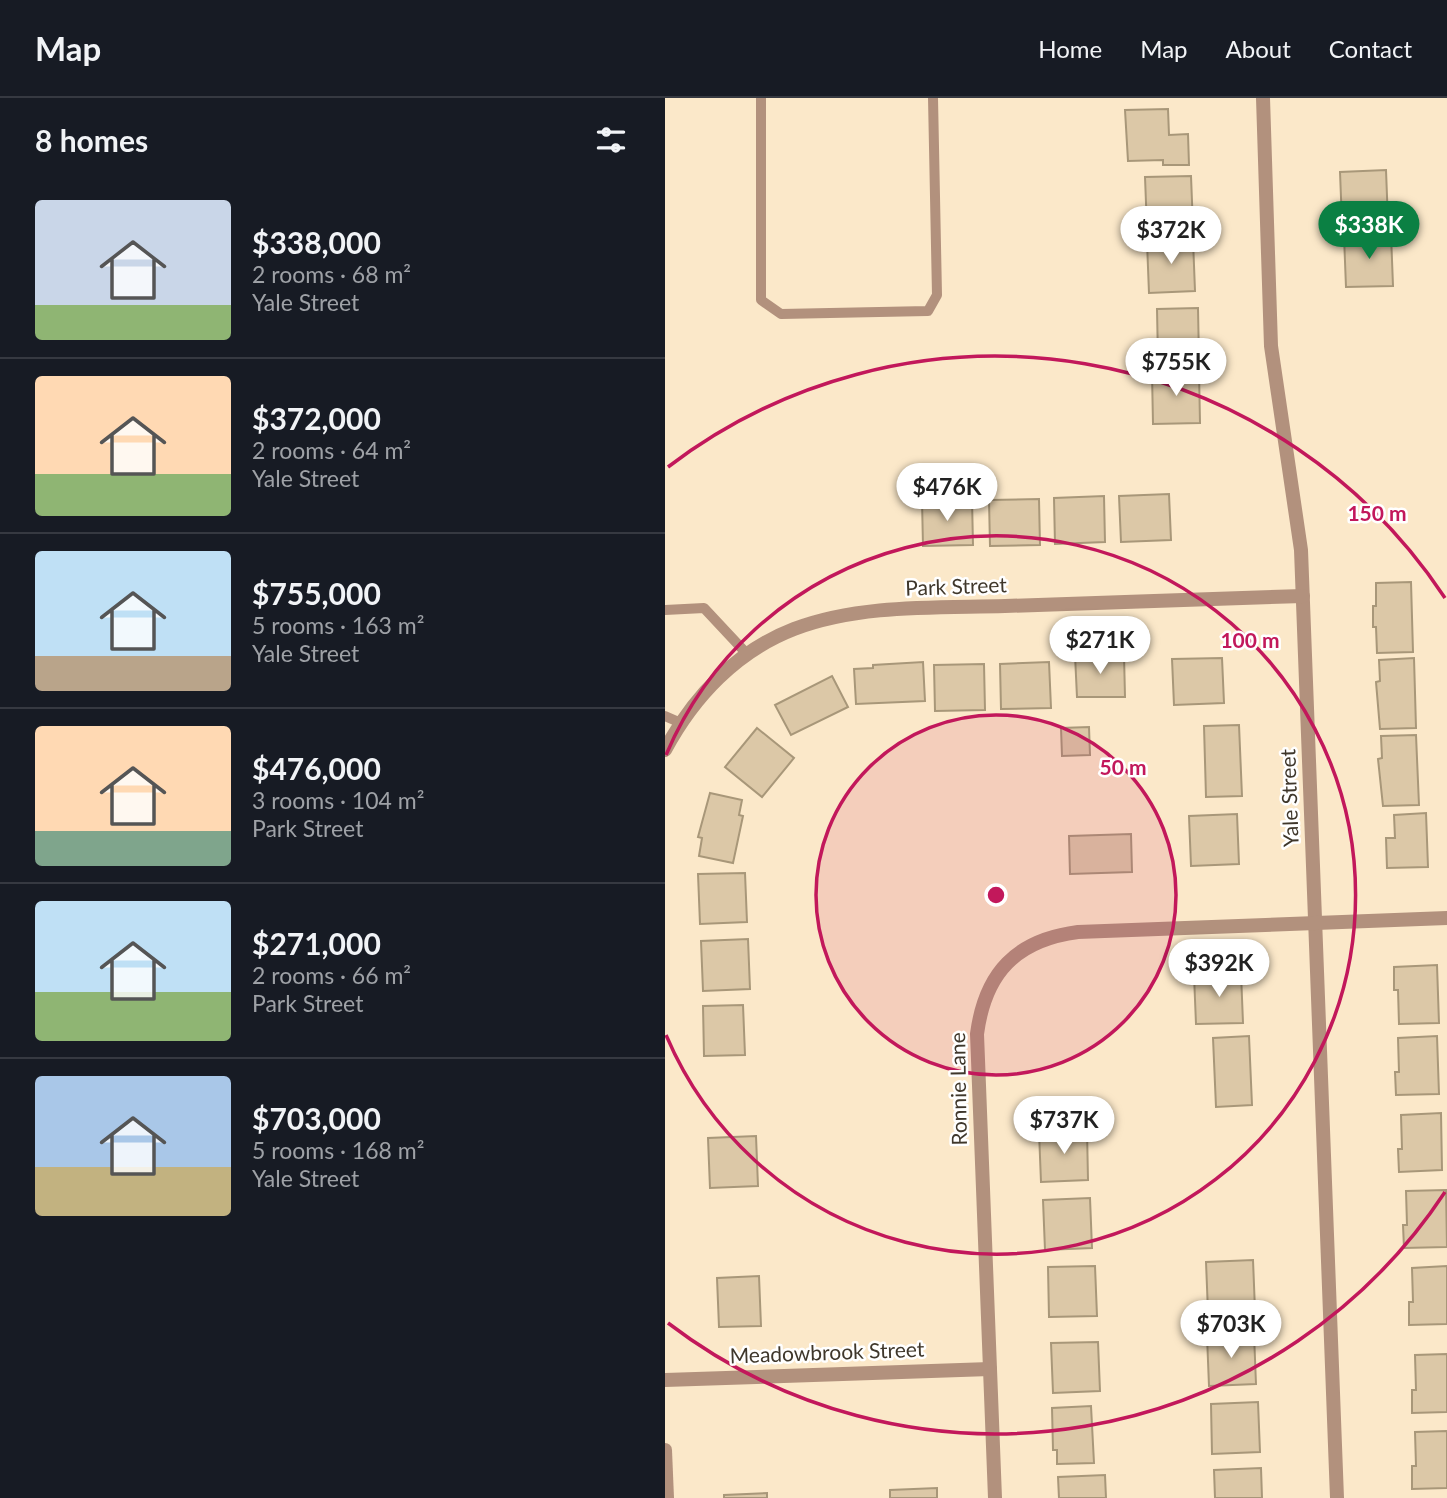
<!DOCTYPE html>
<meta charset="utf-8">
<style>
body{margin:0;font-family:Lato,sans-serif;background:#20242c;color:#f1f3f6;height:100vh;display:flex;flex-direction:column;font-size:26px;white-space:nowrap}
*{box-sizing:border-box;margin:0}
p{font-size:23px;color:#9ea1a6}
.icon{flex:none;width:38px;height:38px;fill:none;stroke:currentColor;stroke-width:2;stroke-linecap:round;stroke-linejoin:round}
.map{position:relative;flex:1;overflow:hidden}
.side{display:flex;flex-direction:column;background:#171b24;width:665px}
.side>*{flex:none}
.price{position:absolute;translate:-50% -60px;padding:0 16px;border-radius:24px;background:#fff;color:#222;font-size:23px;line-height:46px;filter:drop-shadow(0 2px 4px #0008)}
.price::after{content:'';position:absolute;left:50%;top:42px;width:21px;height:16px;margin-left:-10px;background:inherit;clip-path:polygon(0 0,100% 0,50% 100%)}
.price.active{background:#0b8043;color:#fff}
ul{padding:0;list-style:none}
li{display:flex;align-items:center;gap:21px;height:175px;padding:0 35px}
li+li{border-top:2px solid #363941}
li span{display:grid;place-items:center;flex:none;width:196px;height:140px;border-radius:7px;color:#555}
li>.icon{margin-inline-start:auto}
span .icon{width:84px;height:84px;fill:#fffc;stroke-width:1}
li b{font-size:30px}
h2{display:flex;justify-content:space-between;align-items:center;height:84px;padding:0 35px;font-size:30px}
header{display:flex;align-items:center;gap:42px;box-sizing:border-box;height:98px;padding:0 35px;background:#171b24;border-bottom:2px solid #363941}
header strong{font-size:33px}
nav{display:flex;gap:38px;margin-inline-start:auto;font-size:24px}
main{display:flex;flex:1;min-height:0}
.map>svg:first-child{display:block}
.building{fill:#dcc8a7;stroke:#a89779;stroke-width:2}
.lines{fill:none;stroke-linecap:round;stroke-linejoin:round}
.lane{stroke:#b2917d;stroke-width:10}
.street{stroke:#b2917d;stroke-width:14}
.ring{fill:none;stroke:#c2185b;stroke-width:3.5}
.labels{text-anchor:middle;stroke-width:5;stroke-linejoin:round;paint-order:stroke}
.street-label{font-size:21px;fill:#3f372b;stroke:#fff}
.centre{fill:#c2185b;stroke:#fff;stroke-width:3.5}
.ring-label{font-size:21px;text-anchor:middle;font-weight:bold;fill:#c2185b;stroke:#fff;stroke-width:5;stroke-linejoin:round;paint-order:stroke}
</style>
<header>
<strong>Map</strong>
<nav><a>Home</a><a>Map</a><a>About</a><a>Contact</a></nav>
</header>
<main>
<section class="side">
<h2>8 homes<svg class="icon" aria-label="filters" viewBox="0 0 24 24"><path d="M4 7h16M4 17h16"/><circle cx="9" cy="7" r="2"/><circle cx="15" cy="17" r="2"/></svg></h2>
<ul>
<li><span style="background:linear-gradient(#c9d6e8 75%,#8fb573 0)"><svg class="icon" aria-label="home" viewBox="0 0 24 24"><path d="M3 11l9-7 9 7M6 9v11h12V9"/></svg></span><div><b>$338,000</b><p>2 rooms · 68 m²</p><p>Yale Street</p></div></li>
<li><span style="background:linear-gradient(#ffd9b3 70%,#8fb573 0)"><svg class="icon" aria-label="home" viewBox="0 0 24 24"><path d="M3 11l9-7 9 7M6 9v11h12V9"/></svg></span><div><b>$372,000</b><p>2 rooms · 64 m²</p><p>Yale Street</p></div></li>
<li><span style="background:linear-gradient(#bfe0f5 75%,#b9a48a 0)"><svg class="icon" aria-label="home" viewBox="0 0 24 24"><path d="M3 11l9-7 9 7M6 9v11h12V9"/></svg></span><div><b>$755,000</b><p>5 rooms · 163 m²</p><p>Yale Street</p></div></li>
<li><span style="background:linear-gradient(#ffd9b3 75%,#7fa58c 0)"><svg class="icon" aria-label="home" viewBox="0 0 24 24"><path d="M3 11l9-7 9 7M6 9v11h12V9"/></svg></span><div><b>$476,000</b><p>3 rooms · 104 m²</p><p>Park Street</p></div></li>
<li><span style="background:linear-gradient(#bfe0f5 65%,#8fb573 0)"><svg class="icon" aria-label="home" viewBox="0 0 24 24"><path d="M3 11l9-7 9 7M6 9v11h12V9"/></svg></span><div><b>$271,000</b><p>2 rooms · 66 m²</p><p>Park Street</p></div></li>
<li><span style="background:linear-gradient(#a9c7e8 65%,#c2b280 0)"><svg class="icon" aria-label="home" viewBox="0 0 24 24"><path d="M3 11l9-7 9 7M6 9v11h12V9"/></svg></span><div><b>$703,000</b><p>5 rooms · 168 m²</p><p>Yale Street</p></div></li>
</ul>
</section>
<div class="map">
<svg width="782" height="1400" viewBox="0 0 782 1400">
<rect width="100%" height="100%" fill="#fbe8c9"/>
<!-- building -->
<g class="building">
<polygon points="503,11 504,37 523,36 524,67 498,67 498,62 463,63 460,12"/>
<polygon points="721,72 723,124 677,125 675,74"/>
<polygon points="526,78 528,129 482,131 480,79"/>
<polygon points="726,136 728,188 681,189 679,138"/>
<polygon points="528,142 530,193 484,195 482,144"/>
<polygon points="533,210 534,262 493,262 492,211"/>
<polygon points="534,274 535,325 488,326 487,275"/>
<polygon points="504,396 506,442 456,444 454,398"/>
<polygon points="439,398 440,444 390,446 389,400"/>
<polygon points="307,401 308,447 258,448 257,402"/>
<polygon points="374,401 375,447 325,448 324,402"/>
<polygon points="746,484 748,554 712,555 711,529 708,529 708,508 711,508 711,485"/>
<polygon points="432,556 459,557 460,599 412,599 410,557"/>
<polygon points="557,560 559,605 509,607 507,561"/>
<polygon points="749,560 751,630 715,631 711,584 715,583 714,562"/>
<polygon points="258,564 260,603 191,606 189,571 208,570 208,567"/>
<polygon points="384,564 386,610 336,611 335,566"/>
<polygon points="319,566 320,612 270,613 269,567"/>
<polygon points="167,578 183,609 126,637 110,607"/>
<polygon points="574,627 577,698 541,699 539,628"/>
<polygon points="424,629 425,657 397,658 396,630"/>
<polygon points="92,630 129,660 97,699 60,669"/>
<polygon points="751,637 754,707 718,708 713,661 717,660 716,638"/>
<polygon points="45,695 77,702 74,717 78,718 68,765 34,758 37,740 33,739"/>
<polygon points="761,715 763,769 722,770 721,740 730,740 729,717"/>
<polygon points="572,716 574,766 526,768 524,718"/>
<polygon points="466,736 467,774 405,776 404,738"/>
<polygon points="80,775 82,824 35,826 33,776"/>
<polygon points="83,841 85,891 38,893 36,843"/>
<polygon points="772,867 774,925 734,926 733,892 729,892 729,869"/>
<polygon points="576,875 578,925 531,926 529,877"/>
<polygon points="78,907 80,957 39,958 38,908"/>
<polygon points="584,938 587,1007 551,1009 548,940"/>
<polygon points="772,938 774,996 731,997 730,974 734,974 733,940"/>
<polygon points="776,1015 777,1072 734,1074 733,1051 737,1051 736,1017"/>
<polygon points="422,1032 423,1082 376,1084 374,1034"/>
<polygon points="91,1038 93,1088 45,1090 43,1040"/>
<polygon points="781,1092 782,1149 739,1150 738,1127 742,1127 741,1093"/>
<polygon points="425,1100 427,1150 380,1152 378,1102"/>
<polygon points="588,1162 590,1212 543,1214 541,1164"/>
<polygon points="430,1168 432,1218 384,1219 383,1169"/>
<polygon points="782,1168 782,1226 744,1227 744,1204 748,1204 747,1170"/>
<polygon points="94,1178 96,1228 54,1229 52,1180"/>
<polygon points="589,1236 591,1286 544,1288 542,1238"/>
<polygon points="433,1244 435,1293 388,1295 386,1245"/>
<polygon points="782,1256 782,1314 747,1315 747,1292 751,1292 750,1257"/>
<polygon points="593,1304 595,1354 547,1356 546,1306"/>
<polygon points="426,1308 429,1365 392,1366 392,1352 388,1352 387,1310"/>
<polygon points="782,1333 782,1390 747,1391 747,1368 751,1368 750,1334"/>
<polygon points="596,1370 597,1400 550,1400 549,1372"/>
<polygon points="440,1377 441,1400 394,1400 393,1379"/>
<polygon points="272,1390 272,1400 225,1400 225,1392"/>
<polygon points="102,1395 102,1400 59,1400 59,1397"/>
</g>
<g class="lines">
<!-- lane -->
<g class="lane">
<polyline points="96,0 96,202 116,216 263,213 272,197 268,0"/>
<polyline points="0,512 39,510 82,556"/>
<polyline points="0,618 16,625"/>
</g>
<!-- street -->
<g class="street">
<polyline points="598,0 606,248 636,452 672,1400"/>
<path d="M0,652C29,598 72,553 129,531C195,506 271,510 340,508C439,505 539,501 638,498"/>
<polyline points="0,1282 325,1271"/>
<polyline points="0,1352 2,1400"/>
<path d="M330,1400L312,936C320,875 351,842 413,834L782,820"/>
</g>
</g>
<!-- distance rings -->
<circle cx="331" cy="797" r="180" fill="#c2185b" fill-opacity=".12"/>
<g class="ring">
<circle cx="331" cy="797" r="180"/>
<path d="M1 657A359 359 0 1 1 1 937"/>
<path d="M780 1094A539 539 0 0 1 3 1225M3 369A539 539 0 0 1 780 500"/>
</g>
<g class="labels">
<!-- street labels -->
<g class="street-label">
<text transform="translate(291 489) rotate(-2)" y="7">Park Street</text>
<text transform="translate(625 700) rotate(-92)" y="7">Yale Street</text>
<text transform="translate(294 991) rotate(-91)" y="7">Ronnie Lane</text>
<text transform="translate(162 1255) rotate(-2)" y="7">Meadowbrook Street</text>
</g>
</g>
<circle cx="331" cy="797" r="10" class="centre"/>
<g class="ring-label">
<text x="712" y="423">150 m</text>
<text x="585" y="550">100 m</text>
<text x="458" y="677">50 m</text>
</g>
</svg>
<b class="price active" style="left:704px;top:163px">$338K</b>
<b class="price" style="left:506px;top:168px">$372K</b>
<b class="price" style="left:511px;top:300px">$755K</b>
<b class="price" style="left:282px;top:425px">$476K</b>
<b class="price" style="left:435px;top:578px">$271K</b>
<b class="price" style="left:554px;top:901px">$392K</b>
<b class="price" style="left:399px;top:1058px">$737K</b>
<b class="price" style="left:566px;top:1262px">$703K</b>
</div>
</main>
